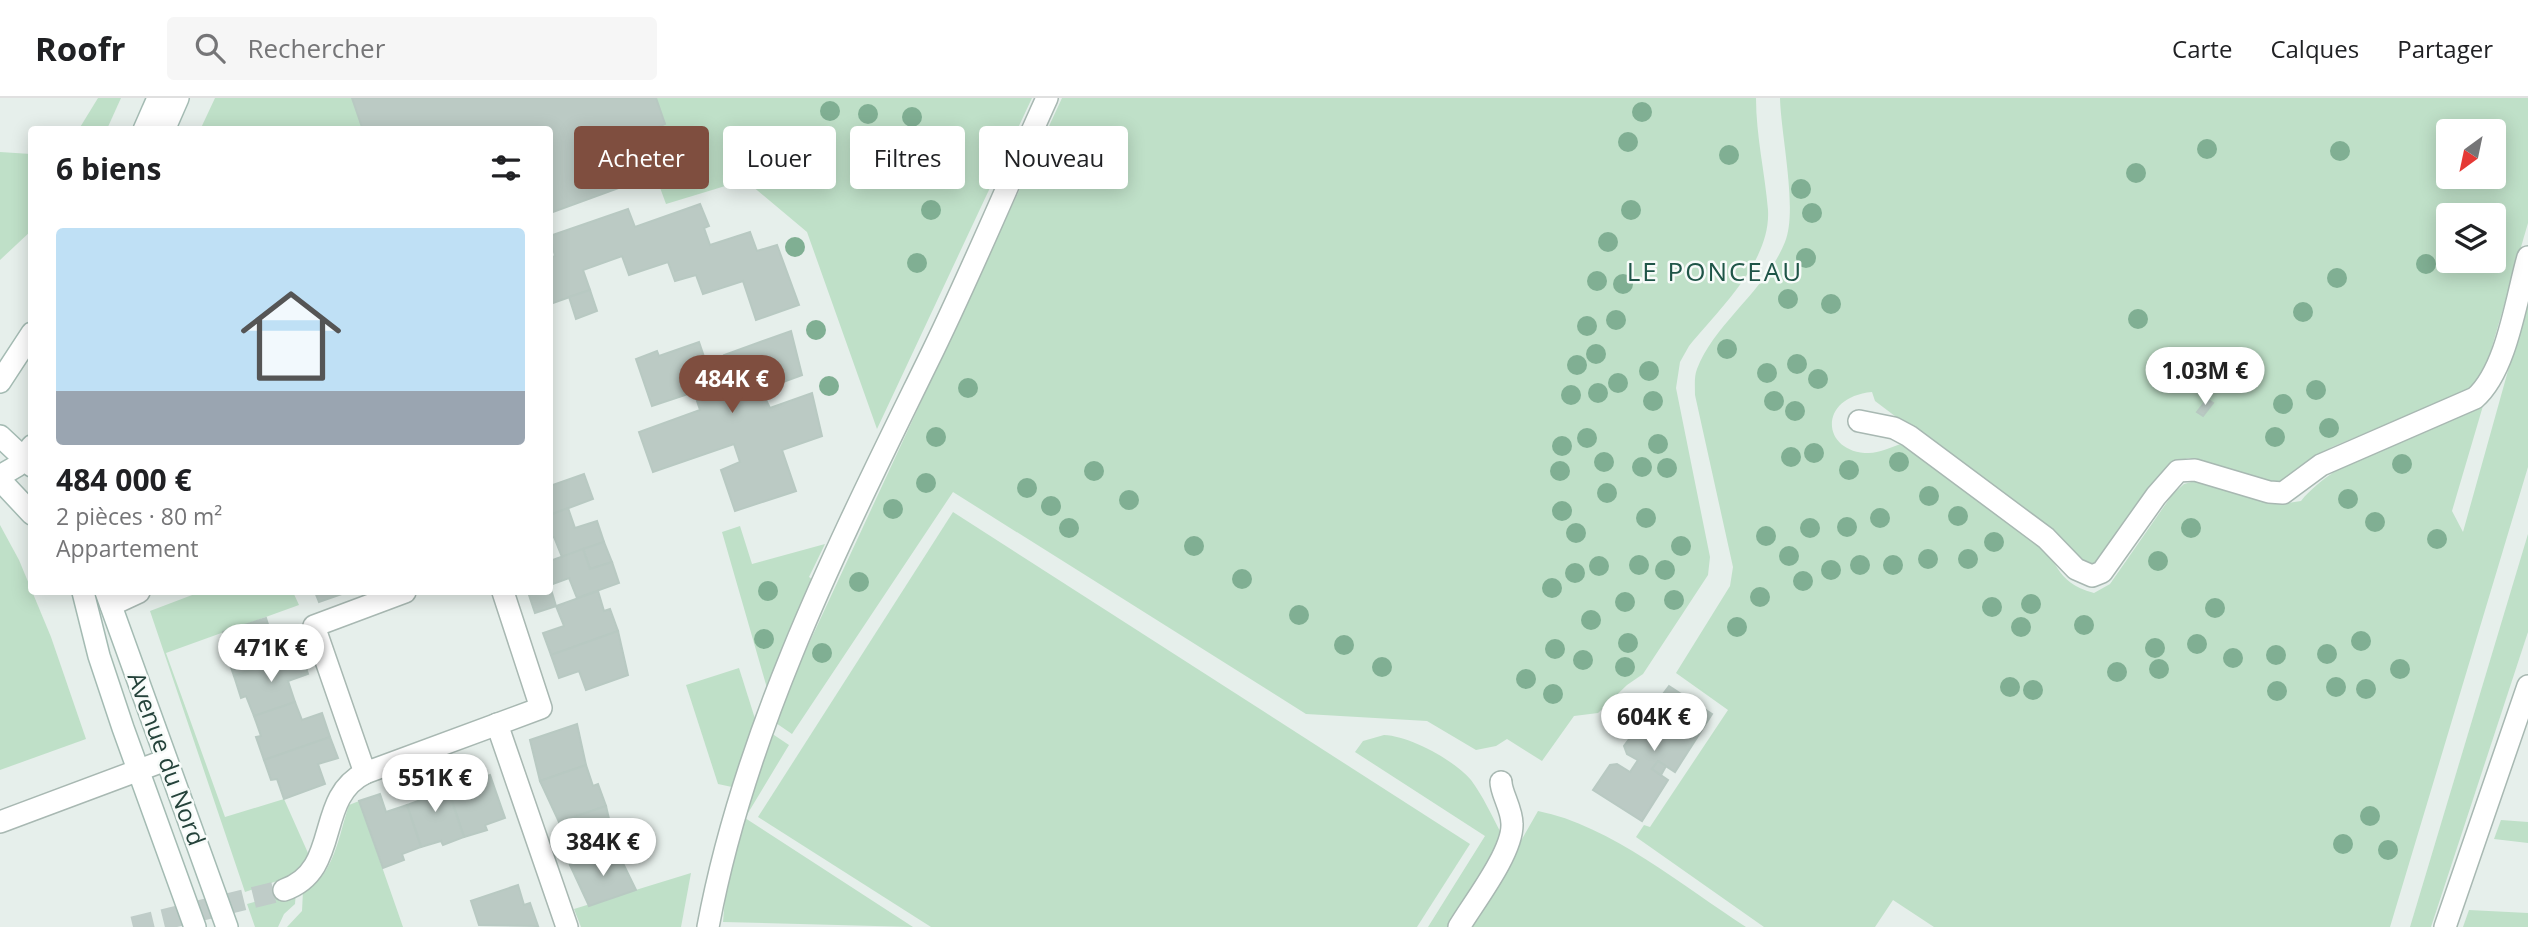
<!DOCTYPE html>
<html lang="fr">
<meta charset="utf-8">
<style>
body{margin:0;font-family:"Open Sans",sans-serif;background:#f6f6f6;color:#202124;height:100vh;display:flex;flex-direction:column;font-size:26px;white-space:nowrap}
*{box-sizing:border-box;margin:0}
p{font-size:23px;color:#757577}
.icon{flex:none;width:38px;height:38px;fill:none;stroke:currentColor;stroke-width:2;stroke-linecap:round;stroke-linejoin:round}
.map{position:relative;flex:1;overflow:hidden}
.panel{position:absolute;left:28px;top:28px;width:525px;height:469px;display:flex;flex-direction:column;background:#fff;border-radius:7px;box-shadow:0 4px 18px #0003}
.panel>*{flex:none}
.guide{position:absolute;left:574px;top:28px;width:665px;height:63px;display:flex;gap:14px}
.needle{width:46px;rotate:213deg}
.tools{position:absolute;left:2436px;top:21px;display:grid;gap:14px}
.tools a{display:grid;place-items:center;width:70px;height:70px;border-radius:7px;background:#fff;box-shadow:0 4px 18px #0003;font-size:35px}
.price{position:absolute;translate:-50% -60px;padding:0 16px;border-radius:24px;background:#fff;color:#222;font-size:23px;line-height:46px;filter:drop-shadow(0 2px 4px #0008)}
.price::after{content:'';position:absolute;left:50%;top:42px;width:21px;height:16px;margin-left:-10px;background:inherit;clip-path:polygon(0 0,100% 0,50% 100%)}
.price.selected{background:#7f4e3f;color:#fff}
ul{padding:0;list-style:none}
li{display:grid;align-content:center;gap:14px;height:371px;padding:0 28px}
li+li{border-top:2px solid #e0e0e0}
li span{display:grid;place-items:center;height:217px;border-radius:7px;color:#555}
li>.icon{margin-inline-start:auto}
span .icon{width:126px;height:126px;fill:#fffc;stroke-width:1}
li b{font-size:30px}
h2{display:flex;justify-content:space-between;align-items:center;height:84px;padding:0 28px;font-size:30px}
.pill{padding:0 24px;border-radius:7px;background:#fff;box-shadow:0 4px 18px #0003;font-size:24px;line-height:63px}
.pill.selected{background:#7f4e3f;color:#fff}
header{display:flex;align-items:center;gap:42px;box-sizing:border-box;height:98px;padding:0 35px;background:#fff;border-bottom:2px solid #e0e0e0}
header strong{font-size:33px}
nav{display:flex;gap:38px;margin-inline-start:auto;font-size:24px}
.search{width:490px;height:63px;background:#f6f6f6;display:flex;align-items:center;gap:18px;box-sizing:border-box;padding:0 24px;border-radius:7px;color:#757577;font-size:26px}
.map>svg:first-child{display:block}
.green{fill:#bfe0c8;fill-rule:evenodd}
.building{fill:#bbcac4;stroke:#b8c9c2;stroke-width:2}
.lines{fill:none;stroke-linecap:round;stroke-linejoin:round}
.street-tunnel{stroke:#bfccc8;stroke-width:21;stroke-dasharray:21 10;stroke-linecap:butt}
.lane-casing{stroke:#a8b8b2;stroke-width:24}
.street-casing{stroke:#a8b8b2;stroke-width:24}
.secondary-casing{stroke:#a4bbb3;stroke-width:24}
.lane{stroke:#fff;stroke-width:21}
.street{stroke:#fff;stroke-width:21}
.secondary{stroke:#fff;stroke-width:21}
.tree{fill:#80af93}
.labels{text-anchor:middle;stroke-width:5;stroke-linejoin:round;paint-order:stroke}
.street-label{font-size:24px;fill:#24423a;stroke:#f7fbf9}
.neighbourhood-label{font-size:26px;letter-spacing:2px;fill:#1f5548;stroke:#f7fbf9}
</style>
<header>
<strong>Roofr</strong>
<div class="search"><svg class="icon" aria-label="search" viewBox="0 0 24 24"><circle cx="10" cy="10" r="6"/><path d="M15 15l6 6"/></svg>Rechercher</div>
<nav><a>Carte</a><a>Calques</a><a>Partager</a></nav>
</header>
<div class="map">
<svg width="2528" height="829" viewBox="0 0 2528 829">
<rect width="100%" height="100%" fill="#e6efeb"/>
<!-- green -->
<g class="green">
<polygon points="98,0 121,0 107,31 79,31"/>
<polygon points="215,0 352,0 363,32 200,32"/>
<polygon points="656,0 1032,0 877,331 807,134 745,82 666,106 655,76 660,74 647,34"/>
<path d="M1062,0H1756C1756,38 1765,75 1768,112C1771,164 1719,211 1689,248L1680,264L1676,290L1710,459L1708,477L1643,576L1627,587L1598,615L1574,618L1542,663L1507,641L1496,648L1476,652L1427,623L1306,616L953,394L792,636L773,623Z"/>
<path d="M1780,0H2528V125L2487,266L2478,284L2461,295L2332,349L2278,387L2266,386L2189,360C2166,363 2110,450 2094,472L2066,453L2058,441L1875,303L1872,294C1817,299 1821,355 1869,355C1879,355 1891,349 1901,346C1945,377 1991,406 2033,439C2060,460 2052,484 2094,495L2110,486L2172,397L2184,386L2195,383L2281,406L2301,403C2338,358 2431,326 2485,301L2452,413L2463,434L2528,201V369L2390,829H1934L1893,802L1875,829H1764L1636,739L1644,727L1650,729L1728,612L1676,575L1730,488L1733,469L1695,297C1695,289 1694,278 1697,271C1714,226 1766,192 1785,144C1798,112 1781,38 1780,0ZM2448,33H2494V79H2448ZM2448,117H2494V163H2448Z"/>
<polygon points="0,54 31,56 32,132 0,162"/>
<polygon points="953,414 1470,746 1417,829 931,829 758,719"/>
<polygon points="0,427 19,462 51,539 86,641 0,672"/>
<polygon points="740,428 752,466 825,446 809,479 815,483 769,597 722,434"/>
<polygon points="2528,436 2528,534 2431,829 2410,829"/>
<polygon points="200,494 293,494 299,507 166,555 225,719 284,701 308,755 309,763 300,775 245,794 150,513"/>
<polygon points="739,570 757,627 732,689 718,686 686,587"/>
<polygon points="768,633 789,647 745,720 913,829 723,824 726,788"/>
<path d="M1384,637C1410,638 1454,662 1471,682C1483,698 1492,718 1501,735L1499,745L1450,829H1428L1485,738L1355,654L1363,643Z"/>
<path d="M359,703L403,829H287L302,813L303,793C334,780 339,736 349,707Z"/>
<path d="M1538,713C1610,727 1684,789 1746,829H1472Z"/>
<polygon points="2501,722 2528,724 2528,745 2494,741"/>
<polygon points="691,775 681,829 581,829 574,811"/>
<polygon points="296,793 295,806 284,816 278,829 255,829 247,806"/>
<polygon points="2469,812 2528,815 2528,829 2463,829"/>
</g>
<!-- building -->
<g class="building">
<polygon points="352,0 656,0 665,26 647,34 660,75 550,115 550,32 363,32"/>
<polygon points="700,106 709,128 704,130 710,147 750,134 757,153 777,147 799,207 756,222 743,183 703,196 696,177 675,183 668,164 629,177 622,158 583,172 590,192 550,206 550,160 555,158 550,138 628,111 635,129"/>
<polygon points="590,192 597,213 576,221 569,199"/>
<polygon points="791,233 802,277 761,292 770,310 812,295 822,338 782,352 796,393 735,413 721,372 740,364 734,346 653,374 639,334 700,312 694,294 652,308 636,261 657,253 659,258 699,244 713,285 731,279 724,257"/>
<polygon points="2207,301 2213,305 2203,318 2197,314"/>
<polygon points="584,376 593,401 550,417 550,388"/>
<polygon points="568,410 575,430 597,423 604,444 562,459 554,439 550,440 550,417"/>
<polygon points="604,444 612,464 590,471 583,451"/>
<polygon points="583,451 590,471 612,464 619,485 577,500 569,480 550,487 550,463"/>
<polygon points="550,488 556,508 535,515 528,494 550,494"/>
<polygon points="598,493 604,513 610,511 618,533 551,557 543,535 564,528 556,508"/>
<polygon points="315,494 341,494 342,496 319,504"/>
<polygon points="266,520 272,539 292,532 301,555 234,578 226,555 230,554 223,534"/>
<polygon points="618,533 628,577 586,592 579,573 559,580 551,557"/>
<polygon points="301,555 308,576 288,583 295,604 254,618 246,598 241,600 234,578"/>
<polygon points="1669,588 1712,616 1675,674 1658,663 1652,671 1668,682 1642,723 1593,692 1610,667 1617,666 1630,674 1638,662 1627,656 1624,648"/>
<polygon points="295,604 302,622 322,615 330,639 264,662 256,639 261,638 254,618"/>
<polygon points="577,626 586,667 540,683 530,642"/>
<polygon points="330,639 338,660 318,666 325,686 284,701 277,681 271,682 264,662"/>
<polygon points="1658,663 1666,668 1661,677 1652,671"/>
<polygon points="463,666 470,684 490,677 505,720 485,727 487,732 464,739 442,674"/>
<polygon points="586,667 593,688 598,686 606,708 559,724 540,683"/>
<polygon points="442,674 464,739 443,747 441,743 421,749 407,707 426,700 420,682"/>
<polygon points="380,696 386,714 407,707 421,749 402,756 404,762 383,770 359,703"/>
<polygon points="606,708 616,751 570,767 559,724"/>
<polygon points="616,751 636,792 589,808 570,767"/>
<polygon points="518,787 524,807 530,805 538,828 479,827 471,803"/>
</g>
<g class="lines">
<!-- street-tunnel -->
<polyline class="street-tunnel" points="133,829 284,792"/>
<!-- lane casing -->
<g class="lane-casing">
<g id="lane">
<path d="M1859,323L1894,330L1909,338L2046,440L2076,471L2092,478L2102,474L2156,398L2178,373L2195,372L2269,394L2283,395L2321,367L2475,300C2507,272 2516,201 2528,159"/>
<polyline points="405,494 314,528 365,675 541,610 503,494"/>
<polyline points="111,507 139,494"/>
<polyline points="497,626 567,829"/>
<polyline points="0,724 166,662"/>
<path d="M1459,829C1474,804 1513,754 1512,726C1512,711 1501,695 1501,684"/>
</g>
</g>
<!-- street casing -->
<g class="street-casing">
<g id="street">
<path d="M284,792C342,772 314,700 365,675"/>
<path d="M708,829C745,630 839,445 927,265C970,178 1007,88 1047,0"/>
<polyline points="2445,829 2528,588"/>
</g>
</g>
<!-- secondary casing -->
<g class="secondary-casing">
<g id="secondary">
<polyline points="144,32 158,0"/>
<polyline points="164,32 178,0"/>
<polyline points="0,284 32,235"/>
<polyline points="0,338 32,368"/>
<polyline points="0,378 17,368 32,348"/>
<polyline points="0,382 32,416"/>
<polyline points="83,494 99,558 123,630 195,829"/>
<polyline points="106,494 227,829"/>
</g>
</g>
<!-- lane -->
<use href="#lane" class="lane"/>
<!-- street -->
<use href="#street" class="street"/>
<!-- secondary -->
<use href="#secondary" class="secondary"/>
</g>
<!-- trees -->
<g class="tree">
<circle cx="830" cy="13" r="10"/>
<circle cx="1642" cy="14" r="10"/>
<circle cx="868" cy="16" r="10"/>
<circle cx="912" cy="19" r="10"/>
<circle cx="1628" cy="44" r="10"/>
<circle cx="2207" cy="51" r="10"/>
<circle cx="2340" cy="53" r="10"/>
<circle cx="1729" cy="57" r="10"/>
<circle cx="2136" cy="75" r="10"/>
<circle cx="771" cy="81" r="10"/>
<circle cx="1801" cy="91" r="10"/>
<circle cx="931" cy="112" r="10"/>
<circle cx="1631" cy="112" r="10"/>
<circle cx="1812" cy="115" r="10"/>
<circle cx="1608" cy="144" r="10"/>
<circle cx="795" cy="149" r="10"/>
<circle cx="1806" cy="160" r="10"/>
<circle cx="917" cy="165" r="10"/>
<circle cx="2426" cy="166" r="10"/>
<circle cx="2337" cy="180" r="10"/>
<circle cx="1597" cy="183" r="10"/>
<circle cx="1623" cy="186" r="10"/>
<circle cx="1788" cy="201" r="10"/>
<circle cx="1831" cy="206" r="10"/>
<circle cx="2303" cy="214" r="10"/>
<circle cx="2138" cy="221" r="10"/>
<circle cx="1616" cy="222" r="10"/>
<circle cx="1587" cy="228" r="10"/>
<circle cx="816" cy="232" r="10"/>
<circle cx="1727" cy="251" r="10"/>
<circle cx="1596" cy="256" r="10"/>
<circle cx="1797" cy="266" r="10"/>
<circle cx="1577" cy="267" r="10"/>
<circle cx="1649" cy="273" r="10"/>
<circle cx="1767" cy="275" r="10"/>
<circle cx="1818" cy="281" r="10"/>
<circle cx="1618" cy="285" r="10"/>
<circle cx="829" cy="288" r="10"/>
<circle cx="968" cy="290" r="10"/>
<circle cx="2316" cy="292" r="10"/>
<circle cx="1598" cy="295" r="10"/>
<circle cx="1571" cy="297" r="10"/>
<circle cx="1653" cy="303" r="10"/>
<circle cx="1774" cy="303" r="10"/>
<circle cx="2283" cy="306" r="10"/>
<circle cx="1795" cy="313" r="10"/>
<circle cx="2329" cy="330" r="10"/>
<circle cx="936" cy="339" r="10"/>
<circle cx="2275" cy="339" r="10"/>
<circle cx="1587" cy="340" r="10"/>
<circle cx="1658" cy="346" r="10"/>
<circle cx="1562" cy="348" r="10"/>
<circle cx="1814" cy="355" r="10"/>
<circle cx="1791" cy="359" r="10"/>
<circle cx="1604" cy="364" r="10"/>
<circle cx="1899" cy="364" r="10"/>
<circle cx="2402" cy="366" r="10"/>
<circle cx="1642" cy="369" r="10"/>
<circle cx="1667" cy="370" r="10"/>
<circle cx="1849" cy="372" r="10"/>
<circle cx="1094" cy="373" r="10"/>
<circle cx="1560" cy="373" r="10"/>
<circle cx="926" cy="385" r="10"/>
<circle cx="1027" cy="390" r="10"/>
<circle cx="1607" cy="395" r="10"/>
<circle cx="1929" cy="398" r="10"/>
<circle cx="2348" cy="401" r="10"/>
<circle cx="1129" cy="402" r="10"/>
<circle cx="1051" cy="408" r="10"/>
<circle cx="893" cy="411" r="10"/>
<circle cx="1562" cy="413" r="10"/>
<circle cx="1958" cy="418" r="10"/>
<circle cx="1646" cy="420" r="10"/>
<circle cx="1880" cy="420" r="10"/>
<circle cx="2375" cy="424" r="10"/>
<circle cx="1847" cy="429" r="10"/>
<circle cx="1069" cy="430" r="10"/>
<circle cx="1810" cy="430" r="10"/>
<circle cx="2191" cy="430" r="10"/>
<circle cx="1576" cy="435" r="10"/>
<circle cx="1766" cy="438" r="10"/>
<circle cx="2437" cy="441" r="10"/>
<circle cx="1994" cy="444" r="10"/>
<circle cx="1194" cy="448" r="10"/>
<circle cx="1681" cy="448" r="10"/>
<circle cx="1789" cy="458" r="10"/>
<circle cx="1928" cy="461" r="10"/>
<circle cx="1968" cy="461" r="10"/>
<circle cx="2158" cy="463" r="10"/>
<circle cx="1639" cy="467" r="10"/>
<circle cx="1860" cy="467" r="10"/>
<circle cx="1893" cy="467" r="10"/>
<circle cx="1599" cy="468" r="10"/>
<circle cx="1665" cy="472" r="10"/>
<circle cx="1831" cy="472" r="10"/>
<circle cx="1575" cy="475" r="10"/>
<circle cx="1242" cy="481" r="10"/>
<circle cx="1803" cy="483" r="10"/>
<circle cx="859" cy="484" r="10"/>
<circle cx="1552" cy="490" r="10"/>
<circle cx="768" cy="493" r="10"/>
<circle cx="1760" cy="499" r="10"/>
<circle cx="1674" cy="502" r="10"/>
<circle cx="1625" cy="504" r="10"/>
<circle cx="2031" cy="506" r="10"/>
<circle cx="1992" cy="509" r="10"/>
<circle cx="2215" cy="510" r="10"/>
<circle cx="1299" cy="517" r="10"/>
<circle cx="1591" cy="522" r="10"/>
<circle cx="2084" cy="527" r="10"/>
<circle cx="1737" cy="529" r="10"/>
<circle cx="2021" cy="529" r="10"/>
<circle cx="764" cy="541" r="10"/>
<circle cx="2361" cy="543" r="10"/>
<circle cx="1628" cy="545" r="10"/>
<circle cx="2197" cy="546" r="10"/>
<circle cx="1344" cy="547" r="10"/>
<circle cx="2155" cy="550" r="10"/>
<circle cx="1555" cy="551" r="10"/>
<circle cx="822" cy="555" r="10"/>
<circle cx="2327" cy="556" r="10"/>
<circle cx="2276" cy="557" r="10"/>
<circle cx="2233" cy="560" r="10"/>
<circle cx="1583" cy="562" r="10"/>
<circle cx="1382" cy="569" r="10"/>
<circle cx="1625" cy="569" r="10"/>
<circle cx="2159" cy="571" r="10"/>
<circle cx="2400" cy="571" r="10"/>
<circle cx="2117" cy="574" r="10"/>
<circle cx="1526" cy="581" r="10"/>
<circle cx="2010" cy="589" r="10"/>
<circle cx="2336" cy="589" r="10"/>
<circle cx="2366" cy="591" r="10"/>
<circle cx="2033" cy="592" r="10"/>
<circle cx="2277" cy="593" r="10"/>
<circle cx="1553" cy="596" r="10"/>
<circle cx="2370" cy="718" r="10"/>
<circle cx="2343" cy="746" r="10"/>
<circle cx="2388" cy="752" r="10"/>
</g>
<g class="labels">
<!-- street labels -->
<g class="street-label">
<text transform="translate(166 661) rotate(70)" y="8">Avenue du Nord</text>
</g>
<!-- neighbourhood labels -->
<g class="neighbourhood-label">
<text x="1715" y="183">LE PONCEAU</text>
</g>
</g>
</svg>
<div class="tools">
<a><svg class="needle" viewBox="-14 -14 28 28"><path d="M0-13l5 13h-10z" fill="#e53935"/><path d="M0 13l5-13h-10z" fill="#757577"/></svg></a>
<a><svg class="icon" aria-label="layers" viewBox="0 0 24 24"><path d="M12 4l9 5-9 5-9-5zM3 14l9 5 9-5"/></svg></a>
</div>
<b class="price" style="left:2205px;top:309px">1.03M €</b>
<b class="price selected" style="left:732px;top:317px">484K €</b>
<b class="price" style="left:271px;top:586px">471K €</b>
<b class="price" style="left:1654px;top:655px">604K €</b>
<b class="price" style="left:435px;top:716px">551K €</b>
<b class="price" style="left:603px;top:780px">384K €</b>
<div class="guide">
<a class="pill selected">Acheter</a>
<a class="pill">Louer</a>
<a class="pill">Filtres</a>
<a class="pill">Nouveau</a>
</div>
<section class="panel">
<h2>6 biens<svg class="icon" aria-label="filters" viewBox="0 0 24 24"><path d="M4 7h16M4 17h16"/><circle cx="9" cy="7" r="2"/><circle cx="15" cy="17" r="2"/></svg></h2>
<ul>
<li><span style="background:linear-gradient(#bfe0f5 75%,#9aa5b1 0)"><svg class="icon" aria-label="home" viewBox="0 0 24 24"><path d="M3 11l9-7 9 7M6 9v11h12V9"/></svg></span><div><b>484 000 €</b><p>2 pièces · 80 m²</p><p>Appartement</p></div></li>
</ul>
</section>
</div>
